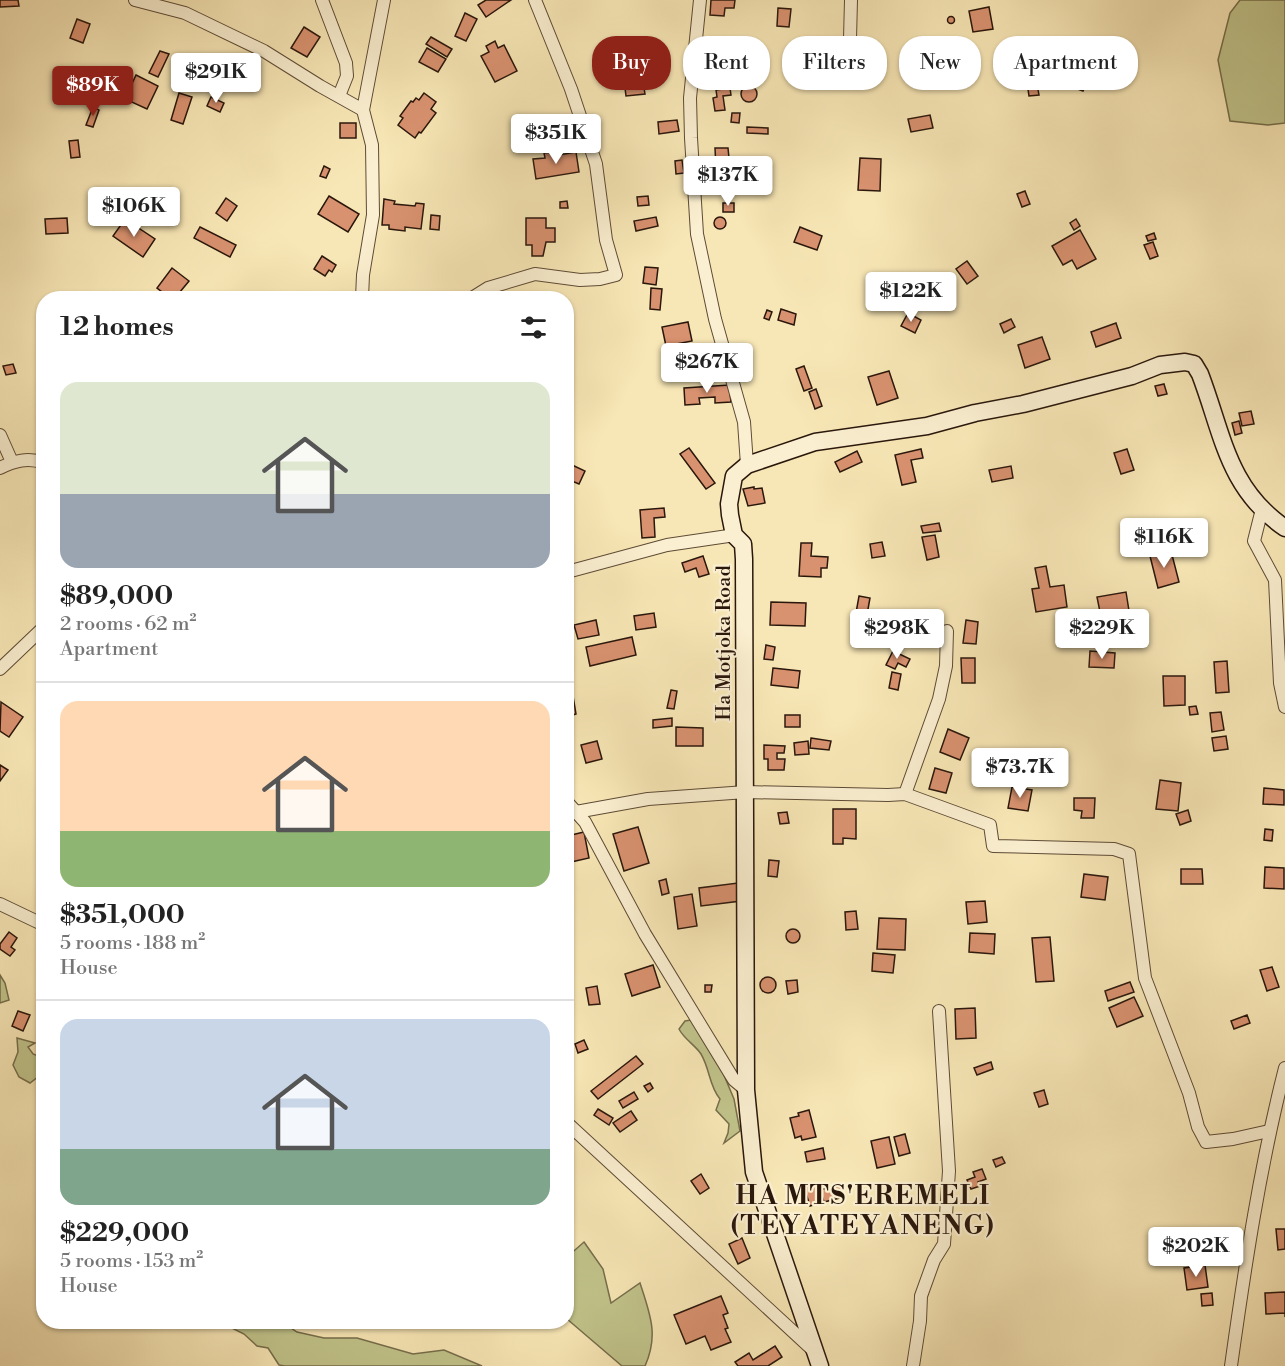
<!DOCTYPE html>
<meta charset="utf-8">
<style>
body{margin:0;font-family:"Libre Bodoni",serif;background:#f2f2f2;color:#222;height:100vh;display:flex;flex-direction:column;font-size:22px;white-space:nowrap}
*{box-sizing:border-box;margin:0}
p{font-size:20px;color:#767676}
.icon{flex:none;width:33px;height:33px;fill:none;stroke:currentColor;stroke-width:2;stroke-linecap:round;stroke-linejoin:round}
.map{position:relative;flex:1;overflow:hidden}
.details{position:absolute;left:36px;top:291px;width:538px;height:1038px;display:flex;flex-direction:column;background:#fff;border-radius:24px;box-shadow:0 2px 4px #0004}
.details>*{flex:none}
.hud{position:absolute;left:592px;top:36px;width:570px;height:54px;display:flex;gap:12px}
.price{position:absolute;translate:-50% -51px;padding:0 14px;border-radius:6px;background:#fff;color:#222;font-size:20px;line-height:39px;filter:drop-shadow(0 2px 3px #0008)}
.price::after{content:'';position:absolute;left:50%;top:36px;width:18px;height:14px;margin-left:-9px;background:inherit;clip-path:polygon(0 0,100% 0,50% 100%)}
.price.selected{background:#8f2418;color:#fff}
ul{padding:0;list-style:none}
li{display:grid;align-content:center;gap:12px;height:318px;padding:0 24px}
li+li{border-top:2px solid #e0e0e0}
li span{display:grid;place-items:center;height:186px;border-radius:18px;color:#555}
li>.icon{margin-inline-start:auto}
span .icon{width:108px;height:108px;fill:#fffc;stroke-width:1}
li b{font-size:26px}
h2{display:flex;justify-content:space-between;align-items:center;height:72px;padding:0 24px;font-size:26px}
.chip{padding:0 21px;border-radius:24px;background:#fff;box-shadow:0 2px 4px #0004;font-size:21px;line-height:54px}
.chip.selected{background:#8f2418;color:#fff}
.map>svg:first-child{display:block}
.green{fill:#c1c48b;stroke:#766e4c;stroke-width:1.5}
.building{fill:#d99270;stroke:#2a170c;stroke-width:1.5}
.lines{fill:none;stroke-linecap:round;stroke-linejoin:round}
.street-casing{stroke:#5e4b36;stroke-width:14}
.secondary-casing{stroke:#2a170c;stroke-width:19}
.street{stroke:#faefd0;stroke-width:12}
.secondary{stroke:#faefd0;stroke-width:16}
.labels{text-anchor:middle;stroke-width:4.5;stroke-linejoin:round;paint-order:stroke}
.street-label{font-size:20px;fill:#2a170c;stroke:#faefd0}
.district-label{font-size:26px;font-weight:bold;letter-spacing:1.5px;fill:#2a170c;stroke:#faefd0}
</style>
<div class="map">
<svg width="1285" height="1366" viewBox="0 0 1285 1366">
<rect width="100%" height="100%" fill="#f8e7b6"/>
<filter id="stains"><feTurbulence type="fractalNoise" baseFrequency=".00333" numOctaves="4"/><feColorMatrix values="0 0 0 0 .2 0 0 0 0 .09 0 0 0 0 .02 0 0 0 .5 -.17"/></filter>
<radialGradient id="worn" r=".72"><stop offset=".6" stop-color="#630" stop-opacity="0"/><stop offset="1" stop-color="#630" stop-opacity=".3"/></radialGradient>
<!-- green -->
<g class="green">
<polygon points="1240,0 1285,0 1285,123 1268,125 1230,121 1218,60 1230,13"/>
<polygon points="0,975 5,983 9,1000 0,1003"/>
<path d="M691,1020L715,1054L734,1099L740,1131L724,1143L728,1133L729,1124L716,1110L720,1099C709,1086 710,1069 701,1054C695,1045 684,1039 679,1029L685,1021Z"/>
<polygon points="17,1038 35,1043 28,1047 33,1054 43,1058 43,1073 30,1083 19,1077 13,1065 18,1052"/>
<path d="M584,1242L603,1269L611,1303L640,1283C650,1314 659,1335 645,1366H622L567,1319V1257Z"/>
<polygon points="220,1322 282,1322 297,1332 324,1338 357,1338 413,1354 444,1350 482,1366 285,1366 279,1365 268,1348 257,1346 244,1334"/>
</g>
<!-- building -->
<g class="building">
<polygon points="0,0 18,0 19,6 0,7"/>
<polygon points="486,0 511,0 486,17 478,5"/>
<polygon points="711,0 735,0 734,8 725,8 724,16 710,15"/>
<polygon points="989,7 993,29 973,32 969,11"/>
<polygon points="778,8 791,9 789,27 777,26"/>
<polygon points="465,13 477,19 466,41 455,36"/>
<circle cx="951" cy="20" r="3.5"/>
<polygon points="77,19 90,24 83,43 70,38"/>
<polygon points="304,27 320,37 307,57 291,48"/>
<polygon points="431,37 452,49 447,57 426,44"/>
<polygon points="495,41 498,48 504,45 517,71 495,82 481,56 489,52 486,46"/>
<polygon points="427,48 446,59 438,72 419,62"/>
<polygon points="160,51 169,54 158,77 149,73"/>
<rect x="909" y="53" width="5" height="9"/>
<rect x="902" y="55" width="5" height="8"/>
<polygon points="927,64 928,74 919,75 918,66"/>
<polygon points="641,69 645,94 626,96 623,72"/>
<polygon points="1049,72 1051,82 1037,84 1039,95 1029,96 1026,76"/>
<polygon points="136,75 158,86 147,109 125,99"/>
<polygon points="1080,77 1088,80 1083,91 1075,88"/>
<circle cx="749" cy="94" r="8"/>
<polygon points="730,88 731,95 723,96 725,110 715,111 713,98 717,97 716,90"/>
<polygon points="179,93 192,97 183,124 171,120"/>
<polygon points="424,93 436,102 431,109 436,113 421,133 419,132 415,138 398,125 403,118 400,116 411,101 413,102 416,98 419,100"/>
<polygon points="211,97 224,103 220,112 207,106"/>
<polygon points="93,107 99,110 93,127 86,125"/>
<polygon points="732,113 740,113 739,123 731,122"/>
<polygon points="930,115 933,128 911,132 908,119"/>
<polygon points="677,120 679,131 659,134 658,122"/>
<rect x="340" y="123" width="16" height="15"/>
<polygon points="747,127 768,128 768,134 747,133"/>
<polygon points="78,140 80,157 71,158 69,141"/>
<polygon points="715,148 728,148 730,168 716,169"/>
<polygon points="558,151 559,155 576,152 579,172 536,179 533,159 545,158 544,153"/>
<polygon points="860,158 881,159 880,191 858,190"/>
<polygon points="682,160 684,173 676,174 675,161"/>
<polygon points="324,166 330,169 326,178 320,176"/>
<polygon points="740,174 751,174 750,188 739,187"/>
<polygon points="1025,191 1030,204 1022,207 1017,194"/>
<polygon points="329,196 359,214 348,232 318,214"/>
<polygon points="648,196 649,205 638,206 637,197"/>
<polygon points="226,198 237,206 227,221 216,213"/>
<polygon points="384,199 395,201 394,204 415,206 416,203 424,204 421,229 405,227 405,231 389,229 389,225 382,225"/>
<polygon points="567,201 568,208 560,208 560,202"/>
<rect x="723" y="203" width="11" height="9"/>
<polygon points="431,215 440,216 439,230 430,229"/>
<circle cx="720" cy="223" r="6"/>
<polygon points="656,217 658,226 636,231 634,221"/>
<polygon points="67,218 68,233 46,234 45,219"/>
<polygon points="526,218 546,218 546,228 555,228 555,242 546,242 543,256 532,256 532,245 526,245"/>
<polygon points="125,219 155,239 143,257 113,236"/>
<polygon points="1076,219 1080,226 1074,230 1070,223"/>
<polygon points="200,227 236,245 230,257 194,238"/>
<polygon points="800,227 822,236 817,250 794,242"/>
<polygon points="1080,230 1096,259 1077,269 1072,260 1063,265 1052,246"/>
<polygon points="1154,233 1156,239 1148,241 1146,236"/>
<polygon points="1153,242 1158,256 1150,259 1144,245"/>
<polygon points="322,256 336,265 332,272 329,270 325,276 314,269"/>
<polygon points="967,261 978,276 967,284 956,269"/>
<polygon points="645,267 658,268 656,285 643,283"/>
<polygon points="172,268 189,281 175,298 170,298 157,288"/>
<polygon points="651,288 662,289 660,310 650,309"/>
<polygon points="916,294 926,298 924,304 914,300"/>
<polygon points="781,309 796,314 794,325 778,320"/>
<polygon points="767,310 772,312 769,320 764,318"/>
<polygon points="908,313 921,320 915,333 901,326"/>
<polygon points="1011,319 1015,327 1004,333 1000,324"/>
<polygon points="688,322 692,341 666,346 662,327"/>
<polygon points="1116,323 1121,338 1096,347 1091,332"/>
<polygon points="1042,337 1050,359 1025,368 1018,345"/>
<polygon points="13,364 16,373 6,375 3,366"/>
<polygon points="804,366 812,388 804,391 796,369"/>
<polygon points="889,371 898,398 877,405 868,377"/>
<polygon points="1164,384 1167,394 1158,396 1155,386"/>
<polygon points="729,385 731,402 715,403 715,397 699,398 700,404 685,405 684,388"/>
<polygon points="816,389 822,406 815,409 809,392"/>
<polygon points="1251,411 1254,424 1242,426 1239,413"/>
<polygon points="1239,421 1242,433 1235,435 1232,423"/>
<polygon points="689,448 715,483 706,489 680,454"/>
<polygon points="921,449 923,458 911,460 916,482 902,485 895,455"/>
<polygon points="1127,449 1134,470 1121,474 1114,453"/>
<polygon points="857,451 862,462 840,472 835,462"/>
<polygon points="570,464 585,471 579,484 567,479 567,470"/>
<polygon points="1011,466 1013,478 992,482 989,470"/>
<polygon points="754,487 754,489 762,488 765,503 748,506 743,489"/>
<polygon points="664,508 665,517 654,518 655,537 642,538 640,510"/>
<polygon points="939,523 941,531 923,533 921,526"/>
<polygon points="1173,524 1175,536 1154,541 1151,529"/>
<polygon points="935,535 939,557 927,560 922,537"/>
<polygon points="882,542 885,556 872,558 870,544"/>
<polygon points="801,543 812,543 811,556 828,557 827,568 821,568 821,577 799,576"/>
<polygon points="1171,551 1179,582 1158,588 1150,556"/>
<polygon points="703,556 709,574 699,577 696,568 685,572 682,563"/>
<polygon points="1046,566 1050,587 1064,585 1067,607 1036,612 1032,589 1039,588 1035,568"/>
<polygon points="1126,592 1130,617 1102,622 1097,597"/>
<polygon points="859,596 870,598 865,626 854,624"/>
<polygon points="771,602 806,603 805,626 770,625"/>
<polygon points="654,613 656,627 636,630 634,616"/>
<polygon points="596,620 599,635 578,639 574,625"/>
<polygon points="966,620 978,622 976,644 963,643"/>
<polygon points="871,625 884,628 882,638 868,635"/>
<polygon points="632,637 636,655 590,666 586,647"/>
<polygon points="766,645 775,647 773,660 764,659"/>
<polygon points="893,651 910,659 906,667 898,663 895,669 886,665"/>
<polygon points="1090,651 1115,653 1114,668 1089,667"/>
<polygon points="961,658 975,658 975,683 962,683"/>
<polygon points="1227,661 1229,692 1216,693 1214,662"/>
<polygon points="773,668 800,671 798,688 771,685"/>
<polygon points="892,672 901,674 898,690 889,688"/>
<polygon points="1163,676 1185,676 1185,705 1164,706"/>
<polygon points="671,690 677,691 674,709 667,708"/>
<polygon points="573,696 576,714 567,717 567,698"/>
<polygon points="1,702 23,717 9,737 0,731"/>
<polygon points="1196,706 1198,714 1190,715 1189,707"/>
<polygon points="1221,712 1224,730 1212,732 1210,713"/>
<rect x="785" y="715" width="15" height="12"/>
<polygon points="672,718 672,726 653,728 653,720"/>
<polygon points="676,727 703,728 703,746 676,746"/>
<polygon points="948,729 969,738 960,760 940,752"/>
<polygon points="1226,736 1228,749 1214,751 1212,738"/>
<polygon points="811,738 831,741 829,750 810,748"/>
<polygon points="597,741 602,759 586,763 581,745"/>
<polygon points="808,741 809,754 795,755 794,743"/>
<polygon points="764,745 785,746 784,753 777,753 777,759 785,759 784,770 768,770 768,759 764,759"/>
<polygon points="0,765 8,770 0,781"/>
<polygon points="935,768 952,773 946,793 929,789"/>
<polygon points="1160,780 1181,783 1178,811 1156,809"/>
<polygon points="1012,787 1032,790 1028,811 1008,808"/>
<polygon points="1264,788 1284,790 1284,805 1263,804"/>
<polygon points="1074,798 1095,798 1094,818 1081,818 1082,811 1074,810"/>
<polygon points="833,809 856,809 856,839 843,838 843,844 833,844"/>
<polygon points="1188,810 1191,821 1180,825 1176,814"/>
<polygon points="787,812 789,823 780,824 778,813"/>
<polygon points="638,827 649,863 624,871 613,834"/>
<polygon points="1265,829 1273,830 1272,841 1264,840"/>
<polygon points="584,832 589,858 571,862 567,836"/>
<polygon points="769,860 779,861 777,877 768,876"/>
<polygon points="1265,867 1284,868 1284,889 1264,888"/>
<polygon points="1181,869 1202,869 1203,884 1181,884"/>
<polygon points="1084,874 1108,877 1105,900 1081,897"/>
<polygon points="666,879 669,893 662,895 659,881"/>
<polygon points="738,883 741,901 701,906 699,888"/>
<polygon points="692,894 697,926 678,929 674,897"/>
<polygon points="985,901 987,922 968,924 966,902"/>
<polygon points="856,911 858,929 846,930 845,912"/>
<polygon points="879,918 906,919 905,950 877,949"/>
<circle cx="793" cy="936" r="7"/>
<polygon points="9,932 17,938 11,947 15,950 10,956 0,949 0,944"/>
<polygon points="970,933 995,934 994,954 969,952"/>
<polygon points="1050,937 1054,981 1036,982 1032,938"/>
<polygon points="873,953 895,955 893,973 872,971"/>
<polygon points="653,965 660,987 632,996 625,974"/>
<polygon points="1272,967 1279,987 1267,991 1260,970"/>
<circle cx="768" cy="985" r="8"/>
<polygon points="797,980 798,992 788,994 786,981"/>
<polygon points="1130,982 1134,992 1108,1001 1105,991"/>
<polygon points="705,985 712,985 711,992 705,992"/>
<polygon points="597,986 600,1004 589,1005 586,988"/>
<polygon points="1134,997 1143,1016 1117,1027 1109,1008"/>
<polygon points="975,1008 976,1038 956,1039 955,1009"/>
<polygon points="18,1011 30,1015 23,1031 12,1026"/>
<polygon points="1247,1015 1250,1023 1234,1029 1231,1021"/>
<polygon points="584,1040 588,1049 578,1053 575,1044"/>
<polygon points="636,1056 643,1064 598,1099 591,1091"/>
<polygon points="991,1062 993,1069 977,1075 974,1068"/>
<polygon points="650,1083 653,1088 648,1092 644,1086"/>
<polygon points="1044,1090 1048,1104 1039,1107 1034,1093"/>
<polygon points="634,1092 638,1099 623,1108 619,1101"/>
<polygon points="598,1109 613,1118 609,1125 594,1115"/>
<polygon points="809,1110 816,1137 802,1140 801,1136 795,1138 790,1118 799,1116 798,1113"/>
<polygon points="631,1111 637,1120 620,1132 613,1123"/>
<polygon points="905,1134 910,1153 899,1156 894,1137"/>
<polygon points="889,1137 895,1164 877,1168 871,1141"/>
<polygon points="823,1148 825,1159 807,1162 805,1152"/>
<polygon points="1002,1157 1005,1163 996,1167 993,1160"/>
<polygon points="982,1169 986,1179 978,1182 980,1186 971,1189 967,1180 975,1177 973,1172"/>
<polygon points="701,1174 709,1188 700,1194 691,1181"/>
<polygon points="815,1184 820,1203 810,1206 804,1187"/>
<polygon points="840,1184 844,1197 824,1202 820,1190"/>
<polygon points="1276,1229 1285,1229 1285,1249 1278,1250"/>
<polygon points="742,1238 750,1258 738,1264 729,1244"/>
<polygon points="1205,1265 1208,1287 1187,1290 1184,1268"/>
<polygon points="1285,1292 1285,1317 1285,1313 1266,1314 1265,1293"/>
<polygon points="1212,1293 1213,1305 1202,1306 1201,1294"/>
<polygon points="721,1296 728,1313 723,1315 728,1328 725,1329 731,1342 711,1350 705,1336 686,1344 674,1315"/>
<polygon points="775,1346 782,1357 768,1366 738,1366 735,1362 749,1353 753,1360"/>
</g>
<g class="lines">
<!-- street casing -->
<g class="street-casing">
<g id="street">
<polyline points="135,0 185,13 264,51 320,86 363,110"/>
<polyline points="322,0 346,63 347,76 339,96"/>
<polyline points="700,0 690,98 691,138 697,234 715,319 744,422 747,465"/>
<polyline points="849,77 851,0"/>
<polyline points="362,298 363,275 373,215 372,145 363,110 384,0"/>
<polyline points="472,298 488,288 535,274 580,280 600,279 616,275 606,240 596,164 571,89 535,0"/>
<polyline points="0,435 12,462"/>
<path d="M0,468C14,461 28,457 44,463"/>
<polyline points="1262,509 1254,541 1275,580 1280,683 1285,707"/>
<polyline points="567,572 667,545 735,535"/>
<polyline points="0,669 44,627"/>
<polyline points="905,794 939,699 946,666 947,631"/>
<polyline points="567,802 585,822 645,934 734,1080 746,1090"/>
<polyline points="576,812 648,799 746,792 888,795 905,794 990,825 993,846 1114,849 1129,854 1145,978 1189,1093 1198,1127 1206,1142 1233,1139 1269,1131"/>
<polyline points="0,904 44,925"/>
<polyline points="567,1123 813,1350"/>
<polyline points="913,1366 920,1321 921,1296 934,1260 944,1244 949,1171 939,1011"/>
<path d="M1231,1366C1245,1266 1260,1166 1285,1068"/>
</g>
</g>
<!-- secondary casing -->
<g class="secondary-casing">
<path id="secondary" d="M820,1366L754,1172L746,1090L744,559L743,544L734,535L730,515L729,504L734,476L747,465L815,442L927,426L975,413L1023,404L1132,376L1160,365L1185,362L1194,364L1200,374C1223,434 1227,488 1285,528"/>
</g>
<!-- street -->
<use href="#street" class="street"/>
<!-- secondary -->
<use href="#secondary" class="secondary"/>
</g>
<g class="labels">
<!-- street labels -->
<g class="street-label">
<text transform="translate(723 643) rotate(-90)" y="7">Ha Motjoka Road</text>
</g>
<!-- district labels -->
<g class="district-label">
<text x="863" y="1204">HA MTS'EREMELI<tspan x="863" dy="30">(TEYATEYANENG)</tspan></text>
</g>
</g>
<rect width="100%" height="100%" filter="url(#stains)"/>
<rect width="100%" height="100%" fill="url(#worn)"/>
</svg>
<b class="price" style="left:216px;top:104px">$291K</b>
<b class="price selected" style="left:93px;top:117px">$89K</b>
<b class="price" style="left:556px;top:165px">$351K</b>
<b class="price" style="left:728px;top:207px">$137K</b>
<b class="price" style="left:134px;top:238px">$106K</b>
<b class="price" style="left:911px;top:323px">$122K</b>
<b class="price" style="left:707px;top:394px">$267K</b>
<b class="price" style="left:1164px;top:569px">$116K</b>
<b class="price" style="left:897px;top:660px">$298K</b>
<b class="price" style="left:1102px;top:660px">$229K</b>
<b class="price" style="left:1020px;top:799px">$73.7K</b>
<b class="price" style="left:1196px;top:1278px">$202K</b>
<div class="hud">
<a class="chip selected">Buy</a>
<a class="chip">Rent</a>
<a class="chip">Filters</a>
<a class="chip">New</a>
<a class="chip">Apartment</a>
</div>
<section class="details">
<h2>12 homes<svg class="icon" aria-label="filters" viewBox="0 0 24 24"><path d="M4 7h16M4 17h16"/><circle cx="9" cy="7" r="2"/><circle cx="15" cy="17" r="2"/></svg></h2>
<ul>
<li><span style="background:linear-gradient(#dfe7d0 60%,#9aa5b1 0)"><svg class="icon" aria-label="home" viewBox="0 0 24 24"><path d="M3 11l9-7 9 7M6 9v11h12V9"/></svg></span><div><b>$89,000</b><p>2 rooms · 62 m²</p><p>Apartment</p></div></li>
<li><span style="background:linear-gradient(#ffd9b3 70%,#8fb573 0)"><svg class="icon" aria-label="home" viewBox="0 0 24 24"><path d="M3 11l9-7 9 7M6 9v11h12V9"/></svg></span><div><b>$351,000</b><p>5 rooms · 188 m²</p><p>House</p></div></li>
<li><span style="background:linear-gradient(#c9d6e8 70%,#7fa58c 0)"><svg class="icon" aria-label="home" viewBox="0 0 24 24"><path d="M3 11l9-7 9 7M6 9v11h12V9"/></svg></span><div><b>$229,000</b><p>5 rooms · 153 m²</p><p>House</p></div></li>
</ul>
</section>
</div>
